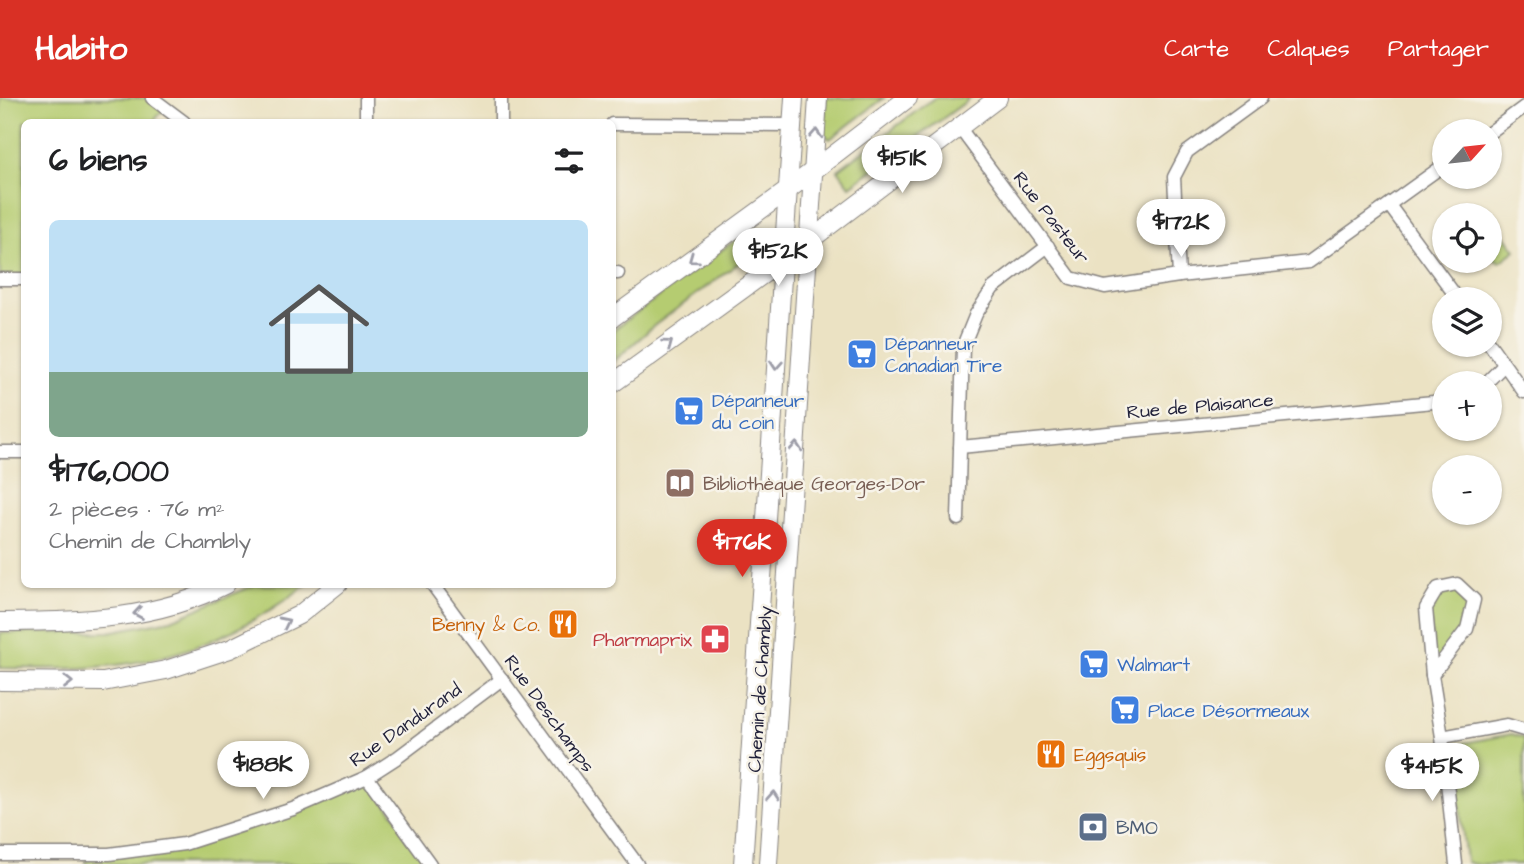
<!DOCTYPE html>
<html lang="fr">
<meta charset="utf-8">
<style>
body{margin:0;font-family:"Architects Daughter",sans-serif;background:#f6f6f6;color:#202124;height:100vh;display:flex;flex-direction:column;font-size:26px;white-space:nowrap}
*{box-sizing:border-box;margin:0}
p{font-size:23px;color:#757577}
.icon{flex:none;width:38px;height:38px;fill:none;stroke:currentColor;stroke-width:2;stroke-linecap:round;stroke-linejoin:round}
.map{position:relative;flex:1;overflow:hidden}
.sheet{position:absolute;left:21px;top:21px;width:595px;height:469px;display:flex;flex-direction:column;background:#fff;border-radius:10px;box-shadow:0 2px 5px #0004}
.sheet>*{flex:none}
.needle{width:46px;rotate:63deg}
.controls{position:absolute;left:1432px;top:21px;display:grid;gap:14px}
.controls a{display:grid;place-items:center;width:70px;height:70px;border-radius:50%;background:#fff;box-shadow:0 2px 5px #0004;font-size:35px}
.price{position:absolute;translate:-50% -60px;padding:0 16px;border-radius:24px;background:#fff;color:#222;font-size:23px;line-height:46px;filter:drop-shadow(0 2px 4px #0008)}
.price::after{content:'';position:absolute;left:50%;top:42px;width:21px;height:16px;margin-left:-10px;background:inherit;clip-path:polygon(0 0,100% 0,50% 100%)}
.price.current{background:#d93025;color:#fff}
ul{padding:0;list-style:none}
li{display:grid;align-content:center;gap:14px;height:371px;padding:0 28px}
li span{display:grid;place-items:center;height:217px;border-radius:10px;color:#555}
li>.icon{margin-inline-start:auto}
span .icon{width:126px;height:126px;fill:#fffc;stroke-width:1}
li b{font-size:30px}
h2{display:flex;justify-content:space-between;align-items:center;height:84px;padding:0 28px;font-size:30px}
header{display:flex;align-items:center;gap:42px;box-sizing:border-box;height:98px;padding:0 35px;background:#d93025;color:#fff}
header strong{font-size:33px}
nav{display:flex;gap:38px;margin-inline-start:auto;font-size:24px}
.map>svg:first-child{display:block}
.green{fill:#b5cc71;stroke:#6c7756;stroke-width:2}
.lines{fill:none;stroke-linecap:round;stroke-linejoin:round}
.minor-casing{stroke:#86827f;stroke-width:15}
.secondary-casing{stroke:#86827f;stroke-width:20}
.minor{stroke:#fff;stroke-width:12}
.secondary{stroke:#fff;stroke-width:18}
.oneway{stroke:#9c9ca7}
.labels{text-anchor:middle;stroke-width:5;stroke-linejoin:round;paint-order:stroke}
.street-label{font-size:19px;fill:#22223b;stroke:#f7f3e8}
.shop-label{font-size:19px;fill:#366cbe;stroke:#f7f3e8;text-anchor:start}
.education-label{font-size:19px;fill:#785e54;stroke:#f7f3e8;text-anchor:start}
.food-label{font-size:19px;fill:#c56008;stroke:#f7f3e8;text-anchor:end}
.health-label{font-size:19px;fill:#be3a42;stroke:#f7f3e8;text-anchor:end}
.service-label{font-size:19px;fill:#4e5e75;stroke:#f7f3e8;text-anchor:start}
</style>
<header>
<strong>Habito</strong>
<nav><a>Carte</a><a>Calques</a><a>Partager</a></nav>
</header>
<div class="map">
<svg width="1524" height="766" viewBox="0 0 1524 766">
<rect width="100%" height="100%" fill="#f7f3e8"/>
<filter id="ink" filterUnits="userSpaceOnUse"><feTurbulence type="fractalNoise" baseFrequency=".0143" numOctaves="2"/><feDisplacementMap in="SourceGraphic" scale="14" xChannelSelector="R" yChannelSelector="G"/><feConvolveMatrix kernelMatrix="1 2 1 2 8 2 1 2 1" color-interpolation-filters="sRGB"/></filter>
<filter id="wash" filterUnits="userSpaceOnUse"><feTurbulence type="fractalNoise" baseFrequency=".00686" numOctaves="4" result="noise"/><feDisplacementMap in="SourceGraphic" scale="28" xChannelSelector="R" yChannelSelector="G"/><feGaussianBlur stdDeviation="1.57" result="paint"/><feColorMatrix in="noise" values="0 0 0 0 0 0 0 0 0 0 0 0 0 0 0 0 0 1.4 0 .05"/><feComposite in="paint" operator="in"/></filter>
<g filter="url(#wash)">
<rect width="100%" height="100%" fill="#ebe2c3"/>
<!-- green -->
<g class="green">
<polygon points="0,0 152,0 165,10 153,24 24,24 24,181 0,181"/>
<polygon points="826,0 884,0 830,41 824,37"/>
<polygon points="934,0 971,0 850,88 838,72"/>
<polygon points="1485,111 1516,152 1500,164 1489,157 1489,117 1477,117"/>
<polygon points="757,129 765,132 767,141 763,147 655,227 613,264 613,232 749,132"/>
<path d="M255,487H306C241,536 178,563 96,569C64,572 32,570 0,570V535L109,534L171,522Z"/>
<polygon points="1456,491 1471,504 1465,529 1434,568 1429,511 1440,494"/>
<polygon points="1512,636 1524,640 1524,766 1473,766 1466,764 1453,647"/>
<polygon points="367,679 430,766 86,766 86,756 184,746"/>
</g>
</g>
<g filter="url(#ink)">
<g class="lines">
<!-- minor casing -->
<g class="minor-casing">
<g id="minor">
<polyline points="152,0 184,24"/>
<polyline points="366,0 366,24"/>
<polyline points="501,24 501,0"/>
<polyline points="612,26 792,27"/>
<polyline points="959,29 1071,180 1105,189 1179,178 1309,164 1444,67"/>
<polyline points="1489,35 1524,9"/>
<polyline points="1389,107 1458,201"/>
<polyline points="612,175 618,175"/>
<polyline points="1179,178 1174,79 1187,54 1261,0"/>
<polyline points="0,181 24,181"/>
<polyline points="1489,245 1524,294"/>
<polyline points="1486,285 1504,267"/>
<polyline points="960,349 1444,303"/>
<polyline points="0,354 24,354"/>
<polyline points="958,421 963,248 976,216 993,190 1048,148"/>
<polyline points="432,486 637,766"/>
<polygon points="1457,486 1474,502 1467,531 1432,577 1426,510 1438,490"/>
<polyline points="1432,577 1442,639 1507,627 1524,632"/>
<polyline points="1442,639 1456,766"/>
<polyline points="367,679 430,766"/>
<polyline points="0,756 109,756 184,746 293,711 367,679 398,659 502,581"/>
</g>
</g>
<!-- secondary casing -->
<g class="secondary-casing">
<g id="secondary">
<polyline points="612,220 788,92 908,0"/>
<polyline points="612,286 809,143 998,0"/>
<path d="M0,524C79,523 154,523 226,486"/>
<polyline points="0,583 103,584 166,572 230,551 299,517 338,486"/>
<polyline points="743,766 794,0"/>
<polyline points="768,766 818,0"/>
</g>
</g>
<!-- minor -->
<use href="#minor" class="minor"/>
<!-- secondary -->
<use href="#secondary" class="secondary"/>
</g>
<!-- one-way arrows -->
<defs><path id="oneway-chevron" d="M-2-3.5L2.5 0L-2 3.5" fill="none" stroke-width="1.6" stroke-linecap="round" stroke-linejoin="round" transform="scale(1.75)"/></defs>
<g class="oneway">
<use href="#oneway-chevron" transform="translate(816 36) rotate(-87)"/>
<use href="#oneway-chevron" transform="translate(693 161) rotate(144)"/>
<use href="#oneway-chevron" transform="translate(668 246) rotate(-36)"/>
<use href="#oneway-chevron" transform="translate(776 267) rotate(94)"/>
<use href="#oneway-chevron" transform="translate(796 349) rotate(-86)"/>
<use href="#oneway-chevron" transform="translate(138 515) rotate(171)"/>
<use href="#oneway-chevron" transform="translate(285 524) rotate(-26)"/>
<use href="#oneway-chevron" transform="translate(68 584)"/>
<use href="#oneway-chevron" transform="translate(773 698) rotate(-86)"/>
</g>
</g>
<!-- icons -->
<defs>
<g id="supermarket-square" transform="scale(1.575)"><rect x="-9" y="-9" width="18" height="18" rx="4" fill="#3f7fe0" stroke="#f7f3e8"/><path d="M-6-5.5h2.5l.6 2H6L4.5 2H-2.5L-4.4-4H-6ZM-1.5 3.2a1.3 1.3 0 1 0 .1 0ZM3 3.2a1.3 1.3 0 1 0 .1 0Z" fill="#fff"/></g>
<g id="library-square" transform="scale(1.575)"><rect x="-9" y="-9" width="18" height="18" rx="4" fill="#8d6e63" stroke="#f7f3e8"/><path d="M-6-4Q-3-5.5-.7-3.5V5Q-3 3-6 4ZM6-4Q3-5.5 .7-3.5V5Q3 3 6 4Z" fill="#fff"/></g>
<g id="restaurant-square" transform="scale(1.575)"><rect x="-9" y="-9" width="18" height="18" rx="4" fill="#e8710a" stroke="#f7f3e8"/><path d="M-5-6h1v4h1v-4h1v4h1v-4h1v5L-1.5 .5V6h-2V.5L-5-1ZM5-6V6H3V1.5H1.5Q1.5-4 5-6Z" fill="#fff"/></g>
<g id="pharmacy-square" transform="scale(1.575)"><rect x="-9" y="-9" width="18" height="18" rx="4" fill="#e0444e" stroke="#f7f3e8"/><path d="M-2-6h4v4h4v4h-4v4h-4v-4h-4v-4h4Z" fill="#fff"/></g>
<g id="bank-square" transform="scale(1.575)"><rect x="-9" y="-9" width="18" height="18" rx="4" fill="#5c6f8a" stroke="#f7f3e8"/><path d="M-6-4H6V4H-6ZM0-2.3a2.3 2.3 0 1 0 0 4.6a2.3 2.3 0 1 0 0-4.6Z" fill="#fff"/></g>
</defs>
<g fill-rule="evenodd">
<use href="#supermarket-square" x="862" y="256"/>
<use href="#supermarket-square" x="689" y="313"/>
<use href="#library-square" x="680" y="385"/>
<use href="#restaurant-square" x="563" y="526"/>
<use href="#pharmacy-square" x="715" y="541"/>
<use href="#supermarket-square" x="1094" y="566"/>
<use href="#supermarket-square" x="1125" y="612"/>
<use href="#restaurant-square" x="1051" y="656"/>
<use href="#bank-square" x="1093" y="729"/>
</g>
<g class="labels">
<!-- street labels -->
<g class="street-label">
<text transform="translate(1052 119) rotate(52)" y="7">Rue Pasteur</text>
<text transform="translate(1200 307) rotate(-5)" y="7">Rue de Plaisance</text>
<text transform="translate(759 591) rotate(-86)" y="7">Chemin de Chambly</text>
<text transform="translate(550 615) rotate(54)" y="7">Rue Deschamps</text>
<text transform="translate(405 626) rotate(-35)" y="7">Rue Dandurand</text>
</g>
<!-- shop labels -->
<g class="shop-label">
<text x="885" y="252">Dépanneur<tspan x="885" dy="22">Canadian Tire</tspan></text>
<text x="712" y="309">Dépanneur<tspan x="712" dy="22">du coin</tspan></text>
<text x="1117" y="573">Walmart</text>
<text x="1148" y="619">Place Désormeaux</text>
</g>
<!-- education labels -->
<g class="education-label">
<text x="703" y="392">Bibliothèque Georges-Dor</text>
</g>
<!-- food labels -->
<g class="food-label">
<text x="540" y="533">Benny &amp; Co.</text>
<text x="1074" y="663" text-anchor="start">Eggsquis</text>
</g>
<!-- health labels -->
<g class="health-label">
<text x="692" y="548">Pharmaprix</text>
</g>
<!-- service labels -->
<g class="service-label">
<text x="1116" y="736">BMO</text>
</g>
</g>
</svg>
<div class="controls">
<a><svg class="needle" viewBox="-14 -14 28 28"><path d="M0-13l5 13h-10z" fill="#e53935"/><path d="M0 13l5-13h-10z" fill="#757577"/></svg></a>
<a><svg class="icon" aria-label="locate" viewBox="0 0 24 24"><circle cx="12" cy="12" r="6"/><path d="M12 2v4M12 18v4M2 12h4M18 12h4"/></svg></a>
<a><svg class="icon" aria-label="layers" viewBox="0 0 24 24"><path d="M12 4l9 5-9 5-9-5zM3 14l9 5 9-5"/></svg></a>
<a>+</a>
<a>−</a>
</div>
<b class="price" style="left:902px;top:97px">$151K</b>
<b class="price" style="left:1181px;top:161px">$172K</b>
<b class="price" style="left:778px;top:190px">$152K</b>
<b class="price current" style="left:742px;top:481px">$176K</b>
<b class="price" style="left:263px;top:703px">$188K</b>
<b class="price" style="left:1432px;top:705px">$415K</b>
<section class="sheet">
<h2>6 biens<svg class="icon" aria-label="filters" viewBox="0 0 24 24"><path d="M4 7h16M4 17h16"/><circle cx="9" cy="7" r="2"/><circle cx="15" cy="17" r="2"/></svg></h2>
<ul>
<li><span style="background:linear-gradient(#bfe0f5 70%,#7fa58c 0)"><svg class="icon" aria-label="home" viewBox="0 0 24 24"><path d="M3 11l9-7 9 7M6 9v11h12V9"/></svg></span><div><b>$176,000</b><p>2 pièces · 76 m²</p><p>Chemin de Chambly</p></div></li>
</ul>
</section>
</div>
